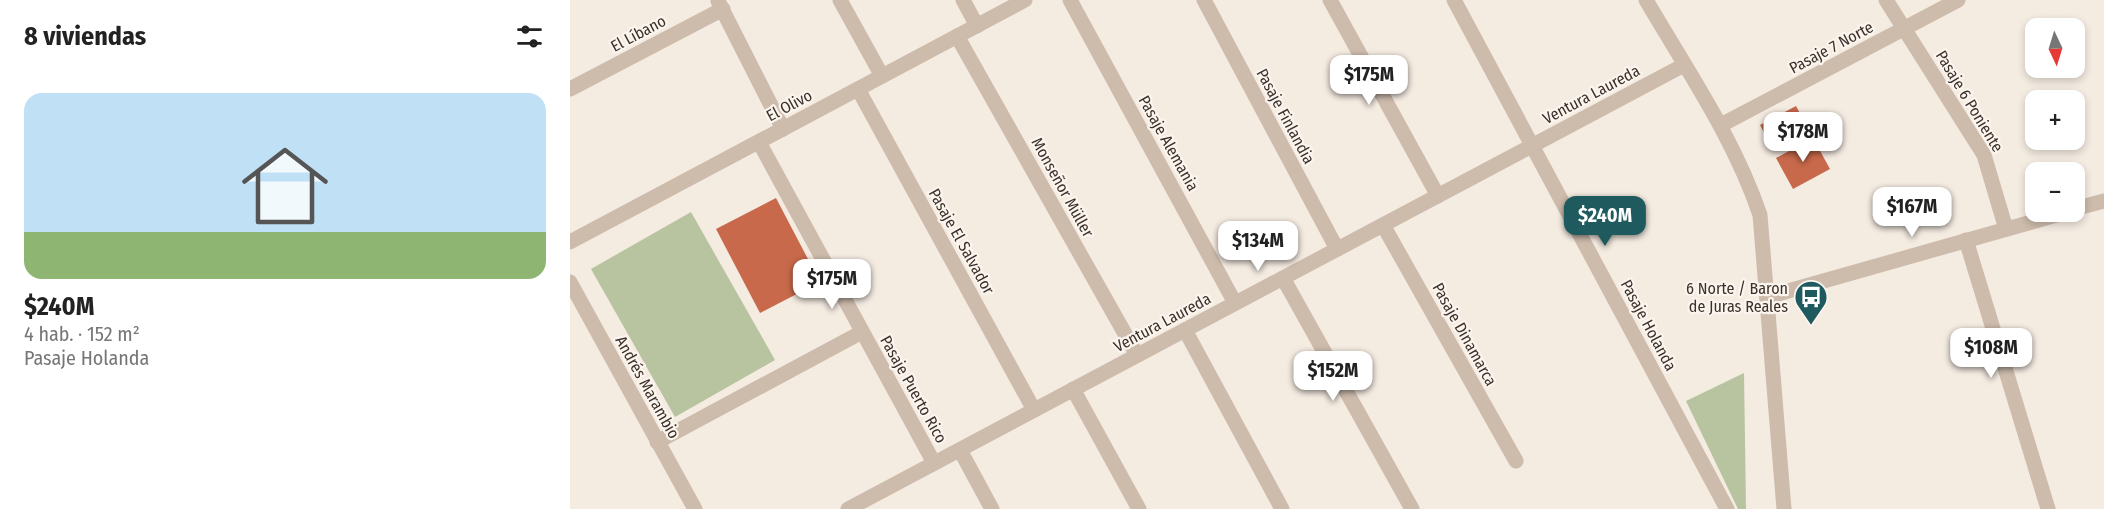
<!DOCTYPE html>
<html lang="es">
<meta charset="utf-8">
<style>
body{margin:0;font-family:"Fira Sans Condensed",sans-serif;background:#f6f6f6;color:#222;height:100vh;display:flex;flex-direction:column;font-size:22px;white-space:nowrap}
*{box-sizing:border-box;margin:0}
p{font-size:20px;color:#767676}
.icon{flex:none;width:33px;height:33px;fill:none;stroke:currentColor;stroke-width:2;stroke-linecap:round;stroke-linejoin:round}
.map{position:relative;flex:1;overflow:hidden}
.side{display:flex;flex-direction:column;background:#fff;width:570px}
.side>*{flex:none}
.needle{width:39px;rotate:176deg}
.buttons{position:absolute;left:1455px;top:18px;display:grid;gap:12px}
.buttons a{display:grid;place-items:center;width:60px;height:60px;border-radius:12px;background:#fff;box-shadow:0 3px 9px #0003;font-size:30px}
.price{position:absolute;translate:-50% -51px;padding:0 14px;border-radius:12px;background:#fff;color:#222;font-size:20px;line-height:39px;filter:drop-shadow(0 2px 3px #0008)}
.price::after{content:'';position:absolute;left:50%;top:36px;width:18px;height:14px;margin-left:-9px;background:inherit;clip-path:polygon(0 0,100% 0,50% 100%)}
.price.selected{background:#1f5a5e;color:#fff}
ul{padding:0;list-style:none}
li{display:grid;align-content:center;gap:12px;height:318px;padding:0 24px}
li span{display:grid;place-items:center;height:186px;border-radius:18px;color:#555}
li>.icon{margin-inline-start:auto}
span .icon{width:108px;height:108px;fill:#fffc;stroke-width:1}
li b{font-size:26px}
h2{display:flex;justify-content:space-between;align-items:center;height:72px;padding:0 24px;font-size:26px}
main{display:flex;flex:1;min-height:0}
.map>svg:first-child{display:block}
.green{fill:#b8c4a0}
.building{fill:#c8694b}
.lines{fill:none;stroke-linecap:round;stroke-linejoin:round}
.minor{stroke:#cdbbac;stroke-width:15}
.labels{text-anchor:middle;stroke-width:4.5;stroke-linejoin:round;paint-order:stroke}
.street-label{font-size:16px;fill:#3b302b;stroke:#fbf5ee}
.poi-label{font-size:16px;fill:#3b302b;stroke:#fbf5ee;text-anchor:end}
</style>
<main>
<section class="side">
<h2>8 viviendas<svg class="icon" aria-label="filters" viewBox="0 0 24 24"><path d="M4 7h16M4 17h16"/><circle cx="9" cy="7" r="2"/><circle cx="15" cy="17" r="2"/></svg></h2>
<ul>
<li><span style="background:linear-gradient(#bfe0f5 75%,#8fb573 0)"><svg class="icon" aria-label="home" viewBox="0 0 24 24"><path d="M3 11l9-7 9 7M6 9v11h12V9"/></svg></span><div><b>$240M</b><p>4 hab. · 152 m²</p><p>Pasaje Holanda</p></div></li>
</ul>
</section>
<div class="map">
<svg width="1534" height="509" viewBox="0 0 1534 509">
<rect width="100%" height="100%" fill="#f4ebe1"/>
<!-- green -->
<g class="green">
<polygon points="121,212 205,360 105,417 21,269"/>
<polygon points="1174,373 1176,509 1168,509 1116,401"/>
</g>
<!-- building -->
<g class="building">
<polygon points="1226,106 1238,128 1201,146 1190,125"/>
<polygon points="1243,138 1260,169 1223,189 1206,158"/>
<polygon points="206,198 250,282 190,313 146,229"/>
</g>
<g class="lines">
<!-- minor -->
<g class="minor">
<polyline points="270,0 312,76"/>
<polyline points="393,0 407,26"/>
<polyline points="500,0 665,303"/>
<polyline points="634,0 767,249"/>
<polyline points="760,0 868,196"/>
<polyline points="884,0 1157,509"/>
<path d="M1076,0C1117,70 1164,138 1190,215L1214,509"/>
<polyline points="1316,0 1414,155 1436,229"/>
<polyline points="148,1 213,129"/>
<polyline points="387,36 567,355"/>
<polyline points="0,89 153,9"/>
<polyline points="288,89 464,410"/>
<polyline points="1151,125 1388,0"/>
<polyline points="189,142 364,463"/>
<polyline points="1504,209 1534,201"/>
<polyline points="813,225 946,461"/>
<polyline points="1396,240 1478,509"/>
<polyline points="0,242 455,0"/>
<polyline points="713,278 842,509"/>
<polyline points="0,282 125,509"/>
<polyline points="1197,297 1497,212"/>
<polyline points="615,330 712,509"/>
<polyline points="503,389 569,509"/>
<polyline points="87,442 292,332"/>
<polyline points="390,450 422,509"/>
<polyline points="278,509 1114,65"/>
</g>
</g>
<!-- icons -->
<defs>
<g id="bus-pin" transform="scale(1.725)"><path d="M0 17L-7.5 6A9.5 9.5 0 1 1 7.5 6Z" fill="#1f5a5e" stroke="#fbf5ee"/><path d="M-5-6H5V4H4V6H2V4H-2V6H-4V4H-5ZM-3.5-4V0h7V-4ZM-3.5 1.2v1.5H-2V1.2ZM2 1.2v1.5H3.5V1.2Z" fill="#fff"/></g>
</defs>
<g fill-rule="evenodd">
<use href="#bus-pin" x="1241" y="297"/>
</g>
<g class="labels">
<!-- street labels -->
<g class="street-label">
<text transform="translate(68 33) rotate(-28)" y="6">El Líbano</text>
<text transform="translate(1261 47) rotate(-28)" y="6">Pasaje 7 Norte</text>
<text transform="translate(1021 94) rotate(-28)" y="6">Ventura Laureda</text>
<text transform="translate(1400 101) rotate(59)" y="6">Pasaje 6 Poniente</text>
<text transform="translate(219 105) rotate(-28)" y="6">El Olivo</text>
<text transform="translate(716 116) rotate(62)" y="6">Pasaje Finlandia</text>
<text transform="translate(599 143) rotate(61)" y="6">Pasaje Alemania</text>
<text transform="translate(493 187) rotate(61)" y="6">Monseñor Müller</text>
<text transform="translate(392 241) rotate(61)" y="6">Pasaje El Salvador</text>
<text transform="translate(592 322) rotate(-28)" y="6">Ventura Laureda</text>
<text transform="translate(1079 325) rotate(62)" y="6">Pasaje Holanda</text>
<text transform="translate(895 334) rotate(61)" y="6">Pasaje Dinamarca</text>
<text transform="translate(78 387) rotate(61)" y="6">Andrés Marambio</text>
<text transform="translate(344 389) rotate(61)" y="6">Pasaje Puerto Rico</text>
</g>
<!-- poi labels -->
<g class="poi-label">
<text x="1218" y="294">6 Norte / Baron<tspan x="1218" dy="18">de Juras Reales</tspan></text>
</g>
</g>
</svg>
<div class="buttons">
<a><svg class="needle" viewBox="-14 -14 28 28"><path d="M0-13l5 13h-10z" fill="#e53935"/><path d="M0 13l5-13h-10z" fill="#767676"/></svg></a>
<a>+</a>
<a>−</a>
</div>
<b class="price" style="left:799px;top:106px">$175M</b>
<b class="price" style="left:1233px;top:163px">$178M</b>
<b class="price" style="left:1342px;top:238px">$167M</b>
<b class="price selected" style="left:1035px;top:247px">$240M</b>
<b class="price" style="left:688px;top:272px">$134M</b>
<b class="price" style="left:262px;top:310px">$175M</b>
<b class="price" style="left:1421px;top:379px">$108M</b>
<b class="price" style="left:763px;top:402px">$152M</b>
</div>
</main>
